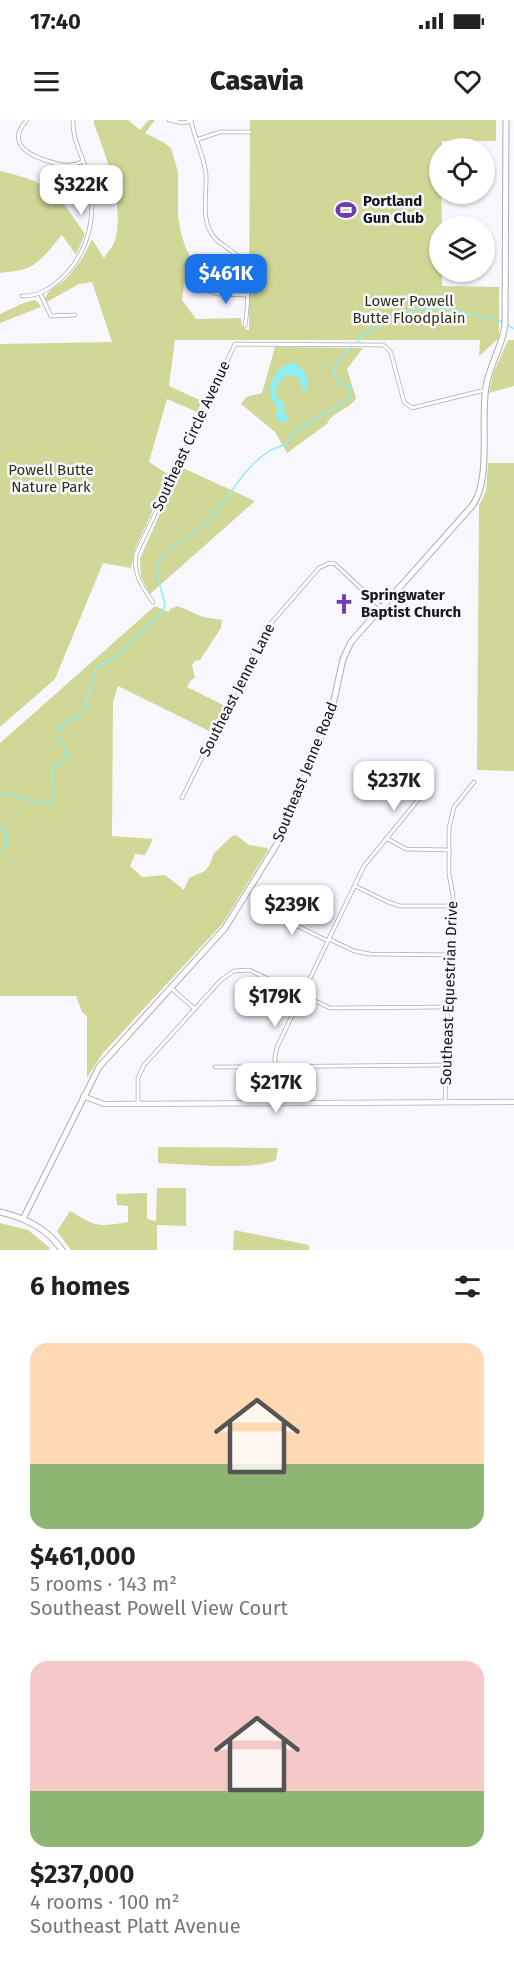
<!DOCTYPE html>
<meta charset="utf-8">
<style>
body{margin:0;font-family:"Fira Sans",sans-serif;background:#f6f6f6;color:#222;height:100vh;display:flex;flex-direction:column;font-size:22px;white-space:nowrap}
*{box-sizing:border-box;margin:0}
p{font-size:20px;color:#767676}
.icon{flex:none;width:33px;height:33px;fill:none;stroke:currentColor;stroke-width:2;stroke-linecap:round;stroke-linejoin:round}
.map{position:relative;height:1130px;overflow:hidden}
.sheet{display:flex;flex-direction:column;background:#fff;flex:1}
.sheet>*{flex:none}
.controls{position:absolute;left:429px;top:18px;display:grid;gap:12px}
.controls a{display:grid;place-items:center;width:66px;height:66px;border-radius:50%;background:#fff;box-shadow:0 2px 4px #0004;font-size:30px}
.price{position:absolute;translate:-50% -51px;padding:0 14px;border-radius:12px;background:#fff;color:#222;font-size:20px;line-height:39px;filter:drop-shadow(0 2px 3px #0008)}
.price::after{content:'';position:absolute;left:50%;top:36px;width:18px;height:14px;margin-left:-9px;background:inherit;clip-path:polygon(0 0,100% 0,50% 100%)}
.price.current{background:#1a73e8;color:#fff}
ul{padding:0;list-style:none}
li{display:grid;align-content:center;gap:12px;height:318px;padding:0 30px}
li span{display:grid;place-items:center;height:186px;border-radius:18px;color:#555}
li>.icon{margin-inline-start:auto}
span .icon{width:108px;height:108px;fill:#fffc;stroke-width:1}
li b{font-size:26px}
h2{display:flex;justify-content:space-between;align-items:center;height:72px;padding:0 30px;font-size:26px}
.status{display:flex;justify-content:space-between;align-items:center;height:42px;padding:0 30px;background:#fff;direction:ltr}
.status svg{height:16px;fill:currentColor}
header{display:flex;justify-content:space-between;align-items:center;height:78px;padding:0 30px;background:#fff;font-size:27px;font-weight:800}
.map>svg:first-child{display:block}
.green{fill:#d1d897}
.water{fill:#90eef2}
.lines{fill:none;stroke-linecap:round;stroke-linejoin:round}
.stream{stroke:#90eef2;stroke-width:1.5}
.street-casing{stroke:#aeabb2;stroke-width:4.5}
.secondary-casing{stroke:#aeabb2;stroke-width:6}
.primary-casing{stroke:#aeabb2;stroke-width:7}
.street{stroke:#fff;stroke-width:3}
.secondary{stroke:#fff;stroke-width:4.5}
.primary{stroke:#fff;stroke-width:5}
.labels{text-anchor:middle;stroke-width:5;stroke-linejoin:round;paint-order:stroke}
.poi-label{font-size:15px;font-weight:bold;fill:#161518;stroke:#f9f7fe;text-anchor:start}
.park-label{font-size:15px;fill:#2e3112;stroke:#f9f7fe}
.street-label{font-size:15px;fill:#161518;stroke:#f9f7fe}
</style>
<div class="status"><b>17:40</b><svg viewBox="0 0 49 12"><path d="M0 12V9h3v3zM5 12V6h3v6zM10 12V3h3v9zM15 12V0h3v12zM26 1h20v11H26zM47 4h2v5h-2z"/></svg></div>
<header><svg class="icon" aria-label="menu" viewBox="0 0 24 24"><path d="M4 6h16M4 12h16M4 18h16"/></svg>Casavia<svg class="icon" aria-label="heart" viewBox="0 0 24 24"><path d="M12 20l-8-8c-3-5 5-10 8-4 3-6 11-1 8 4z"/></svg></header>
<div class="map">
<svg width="514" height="1130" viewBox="0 0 514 1130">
<rect width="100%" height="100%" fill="#f9f7fe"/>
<!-- green -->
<g class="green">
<path d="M94,0H128L140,10L149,0H155L145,13L163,22L171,28L178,52V96L181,113L186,129L195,143L185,158L182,180L196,199L241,198L242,206L247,210H249L250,0H496V21H442V28H440L442,106H440V152H442V166L499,167V218L479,236L480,220H175L169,266L202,281L197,292L167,279L149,342L169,355L135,429L131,448L103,443L55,559L0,607V224L112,222L92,162L79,164L47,182L45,178C48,170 59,165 66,159C77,147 85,135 92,119L104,138C108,132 115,124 116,117C123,79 107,39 94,4Z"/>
<path d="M0,51C52,63 56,71 85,114L76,135L62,115C52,126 40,144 25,149C17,152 8,151 0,153Z"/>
<polygon points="34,180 38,182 41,187 0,203 0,194 21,184"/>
<polygon points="508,220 514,220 514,266 489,273 493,254"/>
<path d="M275,227L363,228L347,249L356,278C350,290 332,291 327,304L287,333L275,312L241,284L246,277L262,273Z"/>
<polygon points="488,343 514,343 514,651 477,650 479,385 486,372"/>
<polygon points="181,347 255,381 150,474 141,457 140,438"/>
<polygon points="155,486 169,492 170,489 178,486 203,497 222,500 221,508 200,540 195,541 192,545 195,558 191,560 187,567 225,586 211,612 118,566 113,582 112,716 153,719 145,735 135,734 130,746 142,757 165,755 184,770 189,758 205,751 210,744 214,733 232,716 236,715 249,725 267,728 268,730 223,803 103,933 87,958 87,896 82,892 76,876 0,876 0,623"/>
<path d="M158,1027L278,1028L276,1040C251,1051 187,1044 158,1043Z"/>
<path d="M157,1068H186V1106L157,1105V1130H71L57,1111L70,1091C97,1107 97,1107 128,1102V1086L117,1085L116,1074L147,1073V1099L156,1101Z"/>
<polygon points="0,1103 28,1110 50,1128 49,1130 0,1130"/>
<polygon points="234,1110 309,1125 309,1130 233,1130"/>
</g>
<!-- water -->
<path class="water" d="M292,243C306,247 308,256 307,269L305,271L302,270C300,261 299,255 288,255L282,258L275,273L278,279L285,285L283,291L287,296V301L281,303L275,296L278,289C276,285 272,281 271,276C267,262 278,245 292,243Z"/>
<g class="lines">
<!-- stream -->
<g class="stream">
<polyline points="508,205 514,209"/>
<path d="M0,676C4,675 9,674 14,675C24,677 51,695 54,672C54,664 50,656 52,648L66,640L68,634L57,616L59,607L81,594L85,587L96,549L116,536L162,493L165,484L158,458L157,447L163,435L202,406L213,396L244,354L256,341L269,331L287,323L295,311L349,279L351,268L339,262L334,253V248L340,238L369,211L402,193L413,190L442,188L504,202"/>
<polyline points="0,705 6,713 7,725 0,730"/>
</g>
<!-- street casing -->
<g class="street-casing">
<g id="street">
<path d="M27,0C5,24 30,36 51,42C57,44 63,46 69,45C74,45 79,43 83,41"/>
<polyline points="169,0 183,3 191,1"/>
<path d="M191,0C194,18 204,35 206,54C207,71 202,92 209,109C215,123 226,125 235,134C252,150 248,185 245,206"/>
<polyline points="196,20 220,12 250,12"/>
<polyline points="209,171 218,174 246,175"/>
<polyline points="40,173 51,196 75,195"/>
<path d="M22,176C40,177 54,166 66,154C92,126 98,85 86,49C81,33 72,18 73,0"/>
<path d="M153,482C142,467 133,454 136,434L235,224L383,225L387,228L391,233L404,282L412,288L485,270"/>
<polyline points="182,678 265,510 319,448 329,443 335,444 381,487"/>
<polyline points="386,718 406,729 449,730"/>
<polyline points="355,766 388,782 400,786 452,786"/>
<polyline points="279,785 291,803 328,821"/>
<polyline points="329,819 354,831 370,834 452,835"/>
<polyline points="171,868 195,889"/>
<polyline points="215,947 445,945"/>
<polyline points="445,982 448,878 452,860 453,776 449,754 449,708 454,687 474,662"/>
<polyline points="275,983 275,936 277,927 364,746 418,680"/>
<polyline points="138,984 138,958 144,945 221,860 234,851 249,850 330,888 448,887"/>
</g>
</g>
<!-- secondary casing -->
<g class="secondary-casing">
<polyline id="secondary" points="83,976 104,984 514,982"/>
</g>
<!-- primary casing -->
<g class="primary-casing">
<g id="primary">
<path d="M0,1092C25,1098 47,1108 62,1130"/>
<path d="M23,1099L99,947L225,808L277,724L286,705L326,604L334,580L343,539L351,522L472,386C492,360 480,300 486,267C489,245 503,226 505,204L506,0"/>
</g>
</g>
<!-- street -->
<use href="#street" class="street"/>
<!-- secondary -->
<use href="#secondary" class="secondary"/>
<!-- primary -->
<use href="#primary" class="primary"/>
</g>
<!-- icons -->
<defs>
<g id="stadium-bare" transform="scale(1.62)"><path d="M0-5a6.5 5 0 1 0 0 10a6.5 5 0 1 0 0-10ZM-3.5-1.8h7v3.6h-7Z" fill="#6f3cb3" stroke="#f9f7fe" stroke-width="2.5" paint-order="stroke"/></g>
<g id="church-bare" transform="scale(1.62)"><path d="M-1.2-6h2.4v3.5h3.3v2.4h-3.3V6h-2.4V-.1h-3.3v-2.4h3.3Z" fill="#6f3cb3" stroke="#f9f7fe" stroke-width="2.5" paint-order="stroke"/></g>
</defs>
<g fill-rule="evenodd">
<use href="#stadium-bare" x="346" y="90"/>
<use href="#church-bare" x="344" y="484"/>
</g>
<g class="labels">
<!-- poi labels -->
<g class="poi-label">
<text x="363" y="86">Portland<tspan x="363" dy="17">Gun Club</tspan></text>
<text x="361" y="480">Springwater<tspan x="361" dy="17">Baptist Church</tspan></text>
</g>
<!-- park labels -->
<g class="park-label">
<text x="409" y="186">Lower Powell<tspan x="409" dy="17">Butte Floodplain</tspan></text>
<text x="51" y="355">Powell Butte<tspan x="51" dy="17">Nature Park</tspan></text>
</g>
<!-- street labels -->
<g class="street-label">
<text transform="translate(191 316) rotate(-65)" y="5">Southeast Circle Avenue</text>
<text transform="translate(237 570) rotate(-63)" y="5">Southeast Jenne Lane</text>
<text transform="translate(305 652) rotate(-68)" y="5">Southeast Jenne Road</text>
<text transform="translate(449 873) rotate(-88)" y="5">Southeast Equestrian Drive</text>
</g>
</g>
</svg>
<div class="controls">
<a><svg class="icon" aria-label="locate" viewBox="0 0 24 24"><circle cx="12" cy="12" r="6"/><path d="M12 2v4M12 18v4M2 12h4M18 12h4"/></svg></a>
<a><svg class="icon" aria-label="layers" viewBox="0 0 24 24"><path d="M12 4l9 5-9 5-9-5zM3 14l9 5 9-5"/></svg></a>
</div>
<b class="price" style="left:81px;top:96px">$322K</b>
<b class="price current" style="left:226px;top:185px">$461K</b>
<b class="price" style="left:394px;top:692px">$237K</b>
<b class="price" style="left:292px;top:816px">$239K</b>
<b class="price" style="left:275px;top:908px">$179K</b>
<b class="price" style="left:276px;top:994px">$217K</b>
</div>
<section class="sheet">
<h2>6 homes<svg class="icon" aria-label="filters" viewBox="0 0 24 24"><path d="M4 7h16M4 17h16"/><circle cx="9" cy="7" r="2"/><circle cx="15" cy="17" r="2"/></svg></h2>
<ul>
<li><span style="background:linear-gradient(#ffd9b3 65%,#8fb573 0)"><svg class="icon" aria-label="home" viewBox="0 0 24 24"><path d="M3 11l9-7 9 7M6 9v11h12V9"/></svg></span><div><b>$461,000</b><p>5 rooms · 143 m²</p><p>Southeast Powell View Court</p></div></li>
<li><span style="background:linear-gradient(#f6c9c9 70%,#8fb573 0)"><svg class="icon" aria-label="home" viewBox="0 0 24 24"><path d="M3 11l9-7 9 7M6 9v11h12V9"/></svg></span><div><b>$237,000</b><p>4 rooms · 100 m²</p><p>Southeast Platt Avenue</p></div></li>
</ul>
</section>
